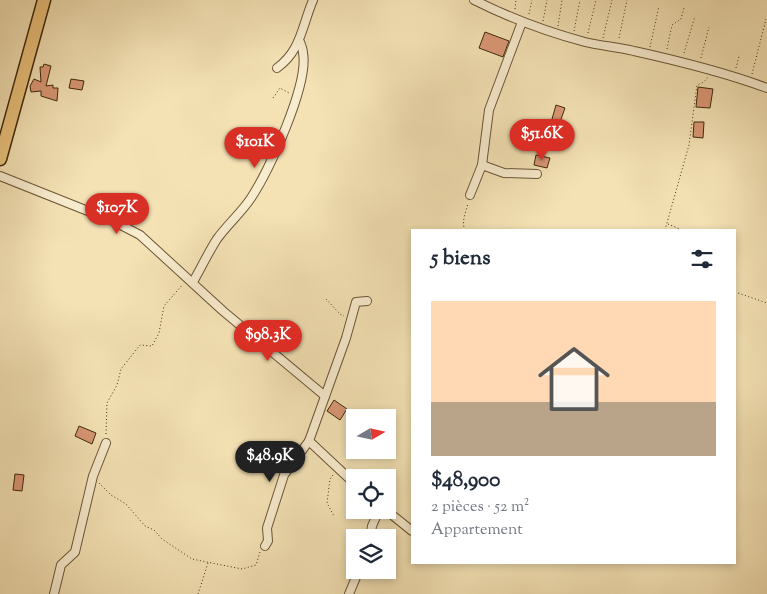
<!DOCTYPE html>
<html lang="fr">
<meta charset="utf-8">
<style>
body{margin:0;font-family:"Sorts Mill Goudy",serif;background:#f2f2f3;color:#1f2937;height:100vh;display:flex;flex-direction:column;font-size:19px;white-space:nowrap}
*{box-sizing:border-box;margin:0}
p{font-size:16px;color:#747a83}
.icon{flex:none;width:28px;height:28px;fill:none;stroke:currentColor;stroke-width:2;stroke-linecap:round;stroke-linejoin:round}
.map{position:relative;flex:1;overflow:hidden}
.sheet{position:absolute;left:411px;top:229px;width:325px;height:335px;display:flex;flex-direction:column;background:#fff;border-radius:0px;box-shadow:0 2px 8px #0003}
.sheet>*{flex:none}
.needle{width:32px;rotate:81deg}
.controls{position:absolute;left:346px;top:409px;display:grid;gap:10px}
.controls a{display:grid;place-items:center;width:50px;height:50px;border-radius:0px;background:#fff;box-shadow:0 2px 8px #0003;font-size:25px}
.price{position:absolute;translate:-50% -42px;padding:0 11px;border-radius:18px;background:#d93025;color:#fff;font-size:16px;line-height:32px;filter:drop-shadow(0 1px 2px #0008)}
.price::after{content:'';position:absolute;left:50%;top:30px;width:15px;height:11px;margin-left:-8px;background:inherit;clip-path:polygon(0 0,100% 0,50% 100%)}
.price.active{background:#222;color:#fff}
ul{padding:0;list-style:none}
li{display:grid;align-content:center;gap:10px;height:265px;padding:0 20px}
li+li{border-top:1px solid #e0e1e3}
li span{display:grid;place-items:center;height:155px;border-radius:0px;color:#555}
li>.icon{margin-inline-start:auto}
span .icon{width:90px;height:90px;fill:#fffc;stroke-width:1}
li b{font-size:21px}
h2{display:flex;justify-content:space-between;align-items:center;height:60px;padding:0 20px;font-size:21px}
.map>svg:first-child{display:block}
.building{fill:#da9775;stroke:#3d280c}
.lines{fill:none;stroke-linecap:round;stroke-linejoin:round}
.minor-casing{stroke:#6b5636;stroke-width:10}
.trunk-casing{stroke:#3d280c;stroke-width:15}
.path{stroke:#3d280c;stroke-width:1;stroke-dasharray:1 2.5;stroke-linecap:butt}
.minor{stroke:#f8eccf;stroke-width:8}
.trunk{stroke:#eac17a;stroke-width:12}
</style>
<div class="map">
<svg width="767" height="594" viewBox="0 0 767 594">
<rect width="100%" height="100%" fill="#f4e2b5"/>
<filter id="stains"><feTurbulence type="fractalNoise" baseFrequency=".004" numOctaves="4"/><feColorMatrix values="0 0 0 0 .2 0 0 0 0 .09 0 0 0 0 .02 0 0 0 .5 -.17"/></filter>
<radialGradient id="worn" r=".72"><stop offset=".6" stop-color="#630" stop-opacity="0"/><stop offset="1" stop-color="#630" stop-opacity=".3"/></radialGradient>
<!-- building -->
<g class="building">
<polygon points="485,32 509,41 503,57 479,48"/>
<polygon points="44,64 51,66 46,86 53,85 53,88 58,88 57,101 41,96 41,91 31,92 30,86 34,79 41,82 40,67 43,67"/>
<polygon points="71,79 84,81 82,90 69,88"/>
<polygon points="698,87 713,89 710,108 696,107"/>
<polygon points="556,105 565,108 560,122 552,119"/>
<polygon points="694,122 704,122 703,138 693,137"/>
<polygon points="536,155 550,158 547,168 534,165"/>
<polygon points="334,400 347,409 340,420 327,411"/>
<polygon points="79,426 96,433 92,444 75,436"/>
<polygon points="15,474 24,475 22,491 13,490"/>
</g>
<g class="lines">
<!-- minor casing -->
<g class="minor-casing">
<g id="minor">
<path d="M474,0C510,18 547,32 585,42C601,46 618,47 634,51C679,61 724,72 767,88"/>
<path d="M277,68C301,51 302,26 313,0"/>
<polyline points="482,165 504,173 537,174"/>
<polyline points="0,176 113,221 140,235 223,311 325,396"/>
<polyline points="470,195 482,165 489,110 522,22"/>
<path d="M193,282C201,268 208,253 217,239C227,225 241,213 251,198C269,171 309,84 303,53C303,49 301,45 300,42"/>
<polyline points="355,484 309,441 346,338 356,302 367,301"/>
<polyline points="386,510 412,531"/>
<polyline points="370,538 372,526 379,510"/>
<polyline points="265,546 268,541 267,528 284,475 309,441"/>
<polyline points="54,594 61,565 75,552 93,476 106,443"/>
<polyline points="349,594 359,570"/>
</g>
</g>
<!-- trunk casing -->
<g class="trunk-casing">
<polyline id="trunk" points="0,159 44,0"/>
</g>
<!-- path -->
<g class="path">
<polyline points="515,9 516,0"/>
<polyline points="529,14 532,0"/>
<polyline points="543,21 547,0"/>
<polyline points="558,26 562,0"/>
<polyline points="574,31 580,0"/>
<polyline points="588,33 596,0"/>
<polyline points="603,38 612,0"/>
<polyline points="619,38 627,0"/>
<polyline points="650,47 659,6"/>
<polyline points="667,49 672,25 681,19 684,8"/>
<polyline points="684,53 695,16"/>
<polyline points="701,58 709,27"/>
<polyline points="736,68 739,56"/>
<polyline points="752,74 766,19"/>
<polyline points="273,98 280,88 289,93"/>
<polyline points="668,224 682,230"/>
<path d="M465,230C461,222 466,212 468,203"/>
<polyline points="665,230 689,145 697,85 704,82 708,77"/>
<polyline points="735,292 767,303"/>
<polyline points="326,299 340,314 344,316"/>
<polyline points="106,434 107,403 117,385 121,369 140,345 152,346 159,333 164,306 183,284"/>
<polyline points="333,475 330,479 327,503 334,516"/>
<polyline points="99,483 111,495 126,504 145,526 154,530 162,539 192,559 242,569 256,565 260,552"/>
<polyline points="198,594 208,563"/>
</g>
<!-- minor -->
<use href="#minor" class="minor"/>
<!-- trunk -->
<use href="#trunk" class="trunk"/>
</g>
<rect width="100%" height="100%" filter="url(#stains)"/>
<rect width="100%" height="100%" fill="url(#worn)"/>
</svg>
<div class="controls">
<a><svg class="needle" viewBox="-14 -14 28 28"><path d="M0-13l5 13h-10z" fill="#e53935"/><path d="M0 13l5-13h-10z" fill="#747a83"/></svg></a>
<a><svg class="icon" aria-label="locate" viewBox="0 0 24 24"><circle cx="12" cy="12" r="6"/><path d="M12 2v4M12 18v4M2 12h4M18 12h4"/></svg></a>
<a><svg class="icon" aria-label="layers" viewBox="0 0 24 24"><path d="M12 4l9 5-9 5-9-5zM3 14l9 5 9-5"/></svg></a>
</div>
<b class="price" style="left:542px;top:161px">$51.6K</b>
<b class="price" style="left:255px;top:169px">$101K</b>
<b class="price" style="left:117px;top:235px">$107K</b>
<b class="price" style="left:268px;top:362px">$98.3K</b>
<b class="price active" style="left:270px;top:483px">$48.9K</b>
<section class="sheet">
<h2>5 biens<svg class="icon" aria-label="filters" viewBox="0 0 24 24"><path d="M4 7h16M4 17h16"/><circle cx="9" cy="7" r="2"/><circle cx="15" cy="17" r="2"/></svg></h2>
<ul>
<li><span style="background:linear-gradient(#ffd9b3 65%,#b9a48a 0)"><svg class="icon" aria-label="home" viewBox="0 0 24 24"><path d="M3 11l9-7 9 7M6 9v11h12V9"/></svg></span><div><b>$48,900</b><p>2 pièces · 52 m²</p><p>Appartement</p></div></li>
</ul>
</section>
</div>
